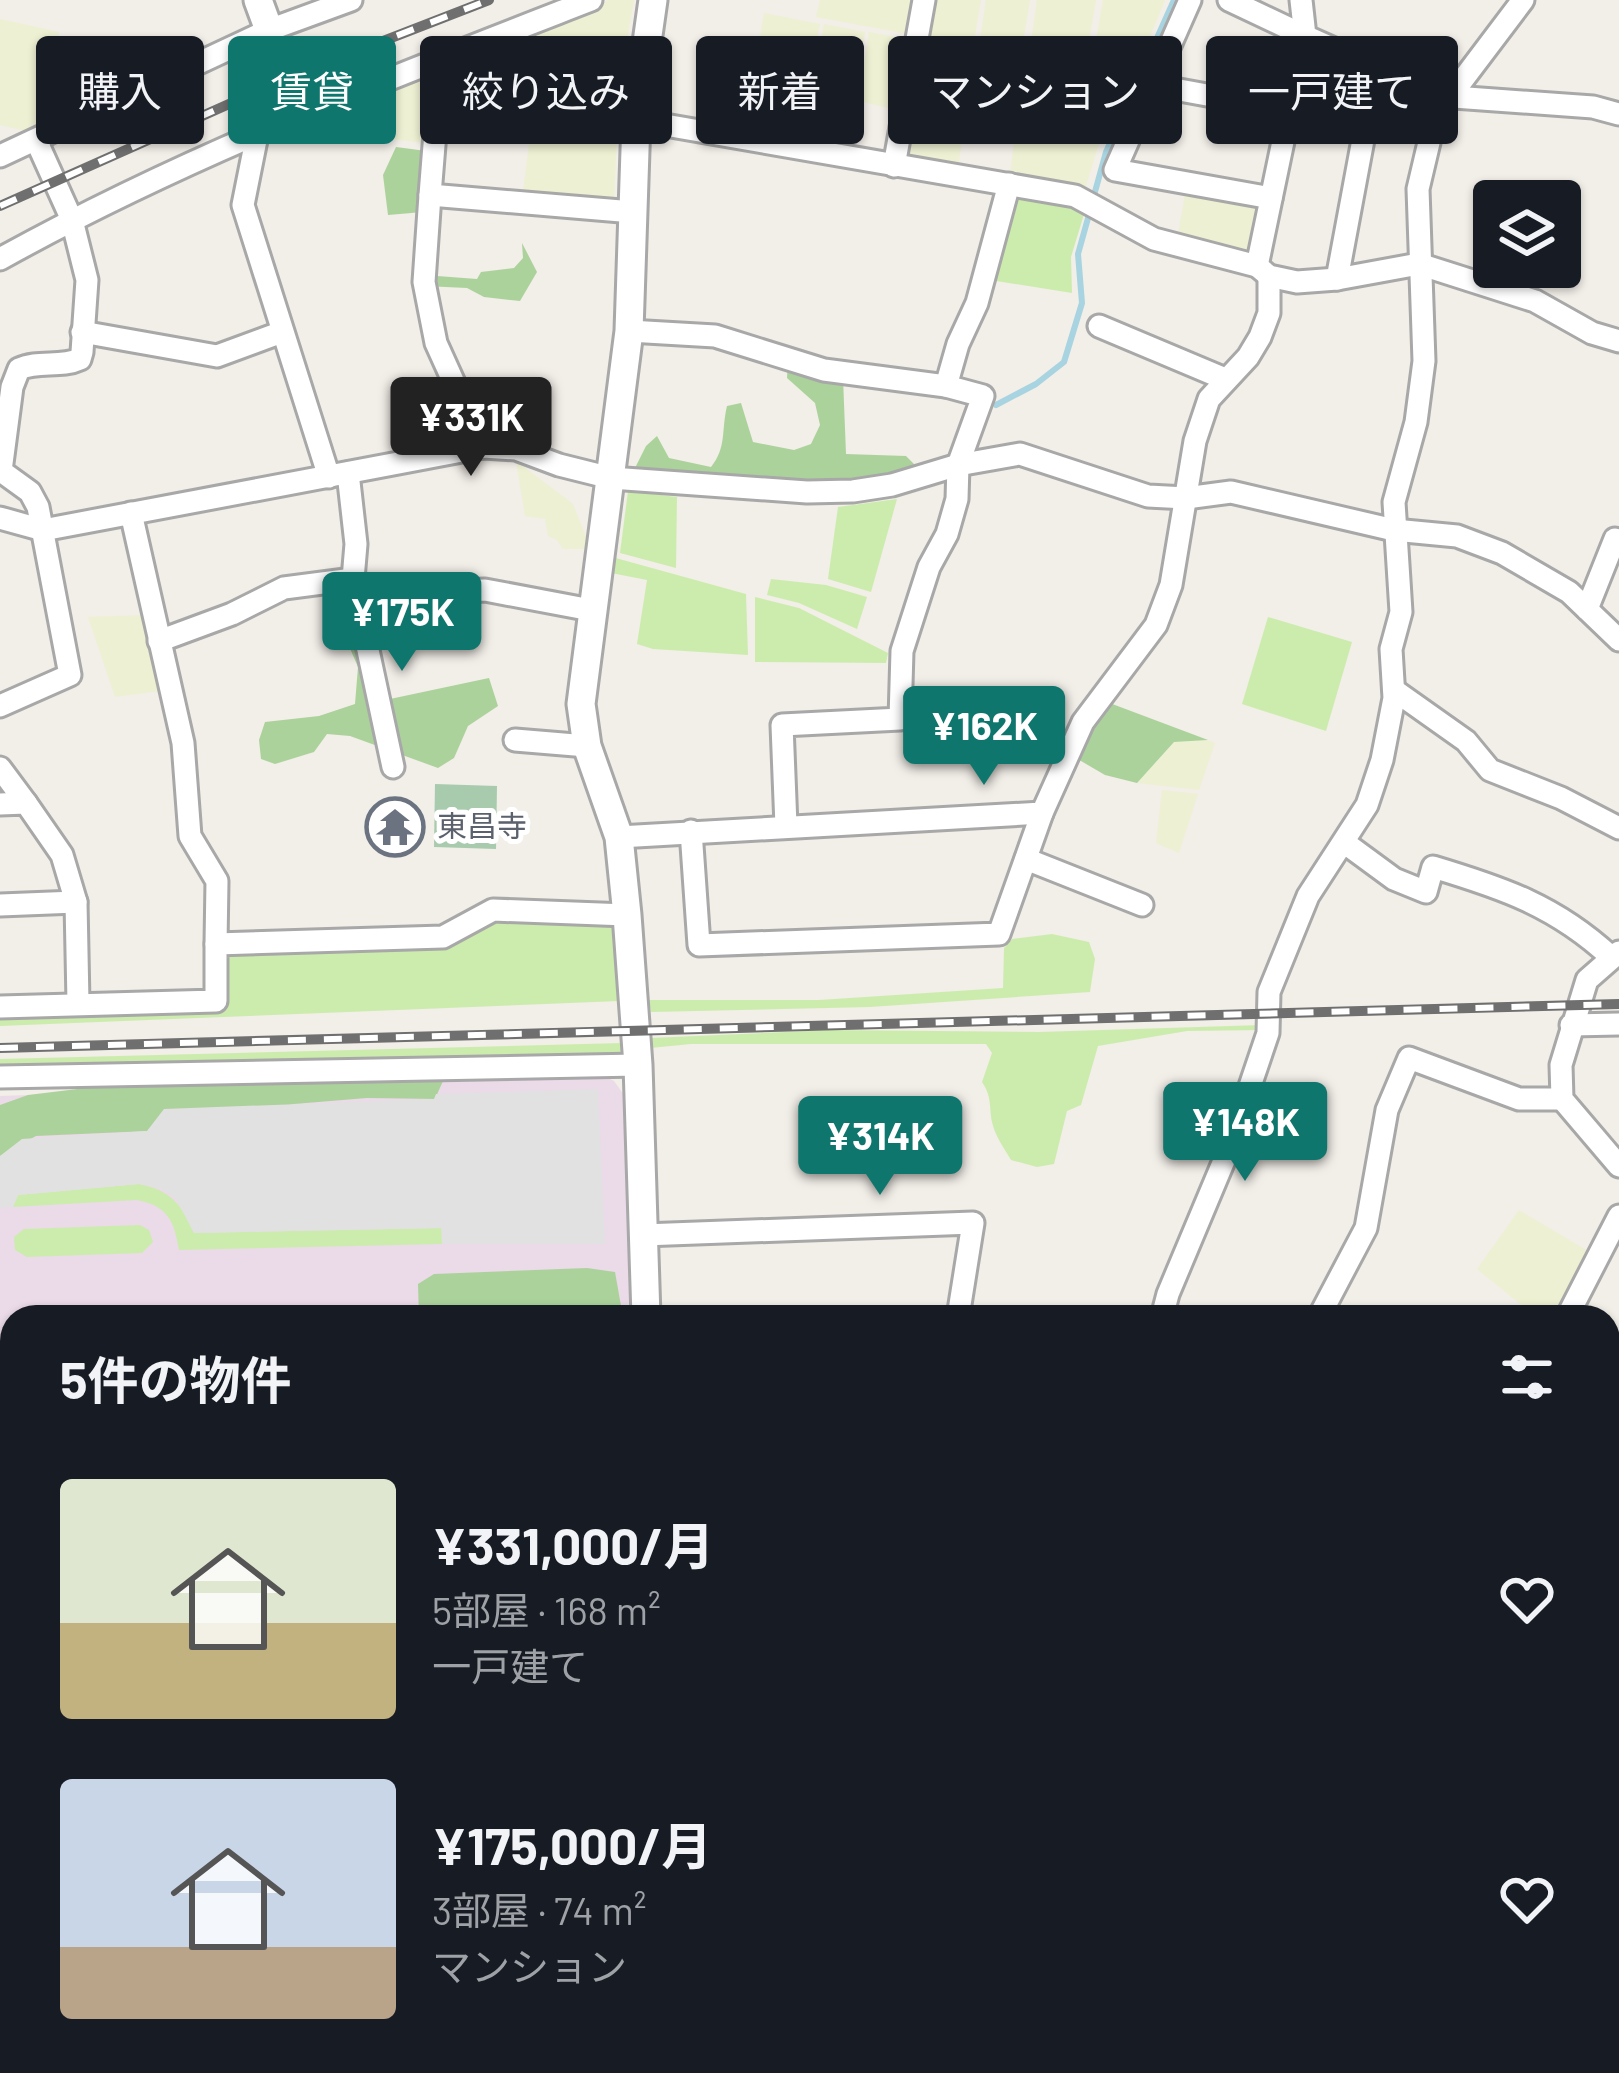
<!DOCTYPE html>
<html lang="ja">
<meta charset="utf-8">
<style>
body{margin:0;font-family:Barlow,"Noto Sans JP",sans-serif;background:#20242c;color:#f1f3f6;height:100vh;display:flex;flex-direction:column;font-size:45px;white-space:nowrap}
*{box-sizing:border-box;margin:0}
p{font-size:39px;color:#9ea1a6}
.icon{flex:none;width:66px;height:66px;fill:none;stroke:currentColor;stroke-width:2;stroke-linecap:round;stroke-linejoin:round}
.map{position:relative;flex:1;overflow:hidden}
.side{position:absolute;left:0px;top:1305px;width:1620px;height:768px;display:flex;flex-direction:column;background:#171b24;border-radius:36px 36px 0 0;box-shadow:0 3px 9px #0004}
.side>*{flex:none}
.top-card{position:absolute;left:36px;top:36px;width:1548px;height:108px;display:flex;gap:24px}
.buttons{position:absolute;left:1473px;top:180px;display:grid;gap:24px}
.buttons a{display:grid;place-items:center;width:108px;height:108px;border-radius:12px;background:#171b24;box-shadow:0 3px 9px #0004;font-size:60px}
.price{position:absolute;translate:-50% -102px;padding:0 27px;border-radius:12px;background:#0f766e;color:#fff;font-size:39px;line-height:78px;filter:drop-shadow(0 3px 6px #0008)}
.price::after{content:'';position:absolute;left:50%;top:72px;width:36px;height:27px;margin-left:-18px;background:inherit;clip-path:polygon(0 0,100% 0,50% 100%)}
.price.on{background:#222;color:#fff}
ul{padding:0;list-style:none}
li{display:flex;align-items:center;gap:36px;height:300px;padding:0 60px}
li span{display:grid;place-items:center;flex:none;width:336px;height:240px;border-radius:12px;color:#555}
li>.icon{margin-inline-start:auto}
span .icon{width:144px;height:144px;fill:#fffc;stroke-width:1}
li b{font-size:51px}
h2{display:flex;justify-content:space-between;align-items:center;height:144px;padding:0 60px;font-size:51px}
.pill{padding:0 42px;border-radius:12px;background:#171b24;box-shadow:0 3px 9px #0004;font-size:42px;line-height:108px}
.pill.on{background:#0f766e;color:#fff}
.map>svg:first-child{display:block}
.industrial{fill:#ebdae8}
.farmland{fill:#eef0d3}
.grass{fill:#ccecad}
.forest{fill:#acd29c}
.cemetery{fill:#a8cbad}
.parking{fill:#e1e1e1}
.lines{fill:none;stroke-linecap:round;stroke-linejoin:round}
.stream{stroke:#a8d3e0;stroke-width:6}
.minor-casing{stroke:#a8a8a8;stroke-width:27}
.tertiary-casing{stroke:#a8a8a8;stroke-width:33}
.minor{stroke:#fff;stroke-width:21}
.tertiary{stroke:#fff;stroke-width:27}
.rail-casing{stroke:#6f6f6f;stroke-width:10}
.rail{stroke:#fff;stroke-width:6;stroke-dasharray:18;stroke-linecap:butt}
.labels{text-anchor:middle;stroke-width:10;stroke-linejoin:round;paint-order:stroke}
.worship-label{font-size:30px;fill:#5b616d;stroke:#fff;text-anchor:start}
</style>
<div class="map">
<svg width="1619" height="2073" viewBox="0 0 1619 2073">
<rect width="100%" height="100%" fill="#f2eee8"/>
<!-- industrial -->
<polygon class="industrial" points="604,1076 614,1081 624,1095 635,1317 12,1317 12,2061 746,2061 747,2073 0,2073 0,1096"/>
<!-- farmland -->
<g class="farmland">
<polygon points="609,0 634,0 624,55 530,49 528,33"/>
<polygon points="820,0 981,0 973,46 816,17"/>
<polygon points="986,0 1030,0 1021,54 979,46"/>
<polygon points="1037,0 1096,0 1084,68 1029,56"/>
<polygon points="1103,0 1165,0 1133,77 1091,70"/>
<polygon points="764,13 820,24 810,71 756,62"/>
<polygon points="0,19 59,32 36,133 0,125"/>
<polygon points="824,24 865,32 857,78 816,70"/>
<polygon points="869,32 916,41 909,85 970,94 958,166 896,156 897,110 858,101"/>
<polygon points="521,35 518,138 436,134 434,144 298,128 444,57"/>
<polygon points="1028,66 1125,87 1106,132 1021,115"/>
<polygon points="782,71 810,76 798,137 770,132"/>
<polygon points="1016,123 1100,140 1082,199 1009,184"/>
<polygon points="531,127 617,135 614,200 523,193"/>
<polygon points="1187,183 1271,198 1257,266 1176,246"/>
<polygon points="516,461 573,504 591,549 563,549 557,540 548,536 545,519 525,516"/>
<polygon points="145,615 159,691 115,697 88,617"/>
<polygon points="1208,740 1215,743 1199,790 1137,783 1174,742"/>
<polygon points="1162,790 1198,794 1179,853 1156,843"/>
<polygon points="1519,1210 1598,1257 1567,1317 1536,1317 1477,1269"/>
</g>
<!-- grass -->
<g class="grass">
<polygon points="1009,184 1088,201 1071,257 1072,293 984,279"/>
<polygon points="628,491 677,497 676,568 620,553"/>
<polygon points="897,499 871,592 828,579 838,507"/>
<polygon points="612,557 746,594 748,655 653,649 637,644 647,580 611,573"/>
<polygon points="771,579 826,585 867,597 857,629 799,603 767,595"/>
<polygon points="755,597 799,608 888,653 886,663 755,662"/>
<polygon points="1268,617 1352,642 1326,731 1242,704"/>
<polygon points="493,910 619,914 619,1001 0,1026 0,1008 216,1001 216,944 442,937"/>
<polygon points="1052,934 1089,942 1095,959 1090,992 870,1007 651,1012 649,1000 819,1000 1003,988 1004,948 1012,939"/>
<path d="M1262,1025V1030L1187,1031L1098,1046L1081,1105L1067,1111L1054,1164L1037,1167L1011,1160C1004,1148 995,1136 992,1122C989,1105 992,1097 982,1082L992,1053L986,1044H691L650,1048L651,1038L830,1030L1039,1032Z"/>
<polygon points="622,1043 619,1065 0,1077 0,1059"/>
<path d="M139,1184C170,1190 182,1204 194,1233L442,1228V1244L179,1250C174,1221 168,1206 137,1200L13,1207L18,1195Z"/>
<polygon points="140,1225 149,1230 153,1242 142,1253 27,1257 15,1250 14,1237 24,1229"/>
</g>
<!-- forest -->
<g class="forest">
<polygon points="396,147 434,152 423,212 388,215 383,175"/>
<polygon points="522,243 537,272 520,301 484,297 467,288 424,286 424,275 477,279 481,272 514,268 523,258"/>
<path d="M788,359L843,378L846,454L906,456L918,468L859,490L659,481L635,468L646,446L657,436L669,458L711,467C727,447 721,431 727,406L741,403L753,442L794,450L811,444L820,425L815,403L787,378Z"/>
<polygon points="343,632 376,654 390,699 489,678 498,706 468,726 454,758 438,768 350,736 327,734 314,752 275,764 261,759 259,740 265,722 319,716 355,704 358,667"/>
<path d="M1099,699L1208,740L1174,742L1137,783L1105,775L1069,754C1070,725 1073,713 1099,699Z"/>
<polygon points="406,1078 443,1081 435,1099 367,1098 294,1104 148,1131 36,1136 0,1156 0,1105 28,1095 94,1087"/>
<polygon points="587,1268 615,1272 623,1317 419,1317 418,1284 434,1274"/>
<polygon points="1608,1377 1619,1381 1619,1529 1608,1519"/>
<polygon points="1399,2061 1552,2061 1546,2073 1399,2073"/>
</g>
<!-- cemetery -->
<polygon class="cemetery" points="435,784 497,786 496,849 434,847"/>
<!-- parking -->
<polygon class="parking" points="598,1089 605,1244 442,1244 441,1228 194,1233 176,1199 162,1189 139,1184 18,1195 13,1207 0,1208 0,1156 22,1139 147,1131 164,1109 434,1099 436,1094"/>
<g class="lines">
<!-- stream -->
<g class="stream">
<polyline points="1093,199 1106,152 1174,0"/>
<polyline points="996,405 1036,384 1064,362 1082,303 1078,254 1090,211"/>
</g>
<!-- minor casing -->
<g class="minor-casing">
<g id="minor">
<polyline points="1190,0 1115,170 1271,198"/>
<polyline points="1229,0 1305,36 1257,266"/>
<polyline points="1301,0 1305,36 1440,96 1593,107 1619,114"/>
<polyline points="269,30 258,130 243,205 329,477"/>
<polyline points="441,58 430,195 633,212"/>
<polyline points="1152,85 1289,110"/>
<polyline points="1449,98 1523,0"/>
<polyline points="636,120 1075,196 1154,239 1257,266 1269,276 1297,282 1337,279 1419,264 1535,301 1592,333 1619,341"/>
<polyline points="0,156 269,30 351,0"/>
<polyline points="894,166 924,0"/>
<polyline points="430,195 424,282 436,343 483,447"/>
<path d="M0,259C189,154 390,78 591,0"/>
<polyline points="1337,279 1376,70"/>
<polyline points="1099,326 1225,379"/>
<polyline points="629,331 715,336 824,370 946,386"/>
<polyline points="82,332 217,356 282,332"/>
<polyline points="348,473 356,544 353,579 356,594 485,590 591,610"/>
<polyline points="131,513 183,743 190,836 217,881 216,944"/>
<polyline points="0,518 43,530 483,447 516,449 559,465 611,478 807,492 853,491 892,485 958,465 1020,454 1148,496 1186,498 1231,492 1394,530 1457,536 1502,553 1569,592 1619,640"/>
<polyline points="356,594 393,767"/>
<polyline points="1587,609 1615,539"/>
<polyline points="159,641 232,614 284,588 353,579"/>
<polyline points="1394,690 1466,741 1490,770 1561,798 1619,828"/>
<path d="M0,706L70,675L38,507L30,492L1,471L12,387L19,369C38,360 61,368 80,359L82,352L87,280L72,220L36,140"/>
<polyline points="515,740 587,746"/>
<polyline points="0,768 26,803"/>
<polyline points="0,804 26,803 62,855 76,902 78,1003"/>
<polyline points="786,826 782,725 900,719 902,651 929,567 947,534 957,499 958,465 983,396 946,386 958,344 977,303 1009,184"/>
<polyline points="691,831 699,945 999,934 1042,813"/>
<polyline points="619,837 1042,813 1083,722 1156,625 1171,585 1195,441 1209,399 1248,357 1260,337 1269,313 1269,276"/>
<path d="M1345,843L1394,879L1426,892L1433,867C1503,888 1556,906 1611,957"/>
<polyline points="1026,859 1142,905"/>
<polyline points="0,905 76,902"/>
<polyline points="1619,952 1587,980 1561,1065 1562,1099 1619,1166"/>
<polyline points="0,1007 216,1001 216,944 443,937 493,910 627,915"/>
<polyline points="1571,1025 1619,1024"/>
<polyline points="0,1077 638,1065"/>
<polyline points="643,1235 973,1223 958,1317"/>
<polyline points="1162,1317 1168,1294 1228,1151 1268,1033 1269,992 1308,896 1367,805 1382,760 1394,698 1391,649 1401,612 1394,502 1416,422 1424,361 1418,189 1440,96"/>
<polyline points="1319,1317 1366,1228 1387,1110 1409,1058 1519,1099 1562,1099"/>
<polyline points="1567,1317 1619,1216"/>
<polyline points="1608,1855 1619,1854"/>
<polyline points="1608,1927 1619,1902"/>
<polyline points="1608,1944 1619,1950"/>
<polyline points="1000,2061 1033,2073"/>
<polyline points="1333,2061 1349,2073"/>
<polyline points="831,2073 834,2061"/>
<polyline points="1075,2073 1079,2061"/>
<polyline points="1268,2073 1276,2061"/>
<polyline points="1545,2073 1551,2061"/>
</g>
</g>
<!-- tertiary casing -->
<g class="tertiary-casing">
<g id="tertiary">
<polyline points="258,0 269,30"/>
<polyline points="646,1317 638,1065 627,915 619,837 587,746 581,704 629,331 636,120 653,0"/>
<polyline points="761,2061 763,2073"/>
</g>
</g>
<!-- minor -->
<use href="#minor" class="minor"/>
<!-- tertiary -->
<use href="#tertiary" class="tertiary"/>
<!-- rail casing -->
<g class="rail-casing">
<g id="rail">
<polyline points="0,206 285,79 489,0"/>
<polyline points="0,1048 1619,1004"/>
</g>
</g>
<!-- rail -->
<use href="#rail" class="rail"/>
</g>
<!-- icons -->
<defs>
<g id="temple-ring" transform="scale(3)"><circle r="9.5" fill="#fff" stroke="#6b7280" stroke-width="1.5"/><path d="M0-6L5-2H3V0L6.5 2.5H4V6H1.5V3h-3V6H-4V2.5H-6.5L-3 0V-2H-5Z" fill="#6b7280"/></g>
</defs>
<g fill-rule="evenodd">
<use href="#temple-ring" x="395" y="827"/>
</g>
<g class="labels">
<!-- worship labels -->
<g class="worship-label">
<text x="437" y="837">東昌寺</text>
</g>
</g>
</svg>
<div class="buttons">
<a><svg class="icon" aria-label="layers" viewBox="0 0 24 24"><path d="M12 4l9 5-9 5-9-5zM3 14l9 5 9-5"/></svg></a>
</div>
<b class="price on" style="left:471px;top:479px">¥331K</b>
<b class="price" style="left:402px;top:674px">¥175K</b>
<b class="price" style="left:984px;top:788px">¥162K</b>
<b class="price" style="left:1245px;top:1184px">¥148K</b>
<b class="price" style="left:880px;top:1198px">¥314K</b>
<div class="top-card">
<a class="pill">購入</a>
<a class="pill on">賃貸</a>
<a class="pill">絞り込み</a>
<a class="pill">新着</a>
<a class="pill">マンション</a>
<a class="pill">一戸建て</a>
</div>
<section class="side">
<h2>5件の物件<svg class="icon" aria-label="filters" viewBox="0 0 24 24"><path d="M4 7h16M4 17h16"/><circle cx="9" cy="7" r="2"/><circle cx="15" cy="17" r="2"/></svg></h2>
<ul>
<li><span style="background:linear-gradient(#dfe7d0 60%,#c2b280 0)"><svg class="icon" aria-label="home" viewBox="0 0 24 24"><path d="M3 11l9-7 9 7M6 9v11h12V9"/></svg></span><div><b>¥331,000/月</b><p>5部屋 · 168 m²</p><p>一戸建て</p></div><svg class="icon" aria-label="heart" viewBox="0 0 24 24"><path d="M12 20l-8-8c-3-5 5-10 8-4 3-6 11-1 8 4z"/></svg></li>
<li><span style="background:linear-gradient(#c9d6e8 70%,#b9a48a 0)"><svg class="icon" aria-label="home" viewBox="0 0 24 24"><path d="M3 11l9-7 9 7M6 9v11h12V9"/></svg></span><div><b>¥175,000/月</b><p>3部屋 · 74 m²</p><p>マンション</p></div><svg class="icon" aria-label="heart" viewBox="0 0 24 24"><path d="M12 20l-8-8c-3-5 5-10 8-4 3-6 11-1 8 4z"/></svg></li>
</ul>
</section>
</div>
